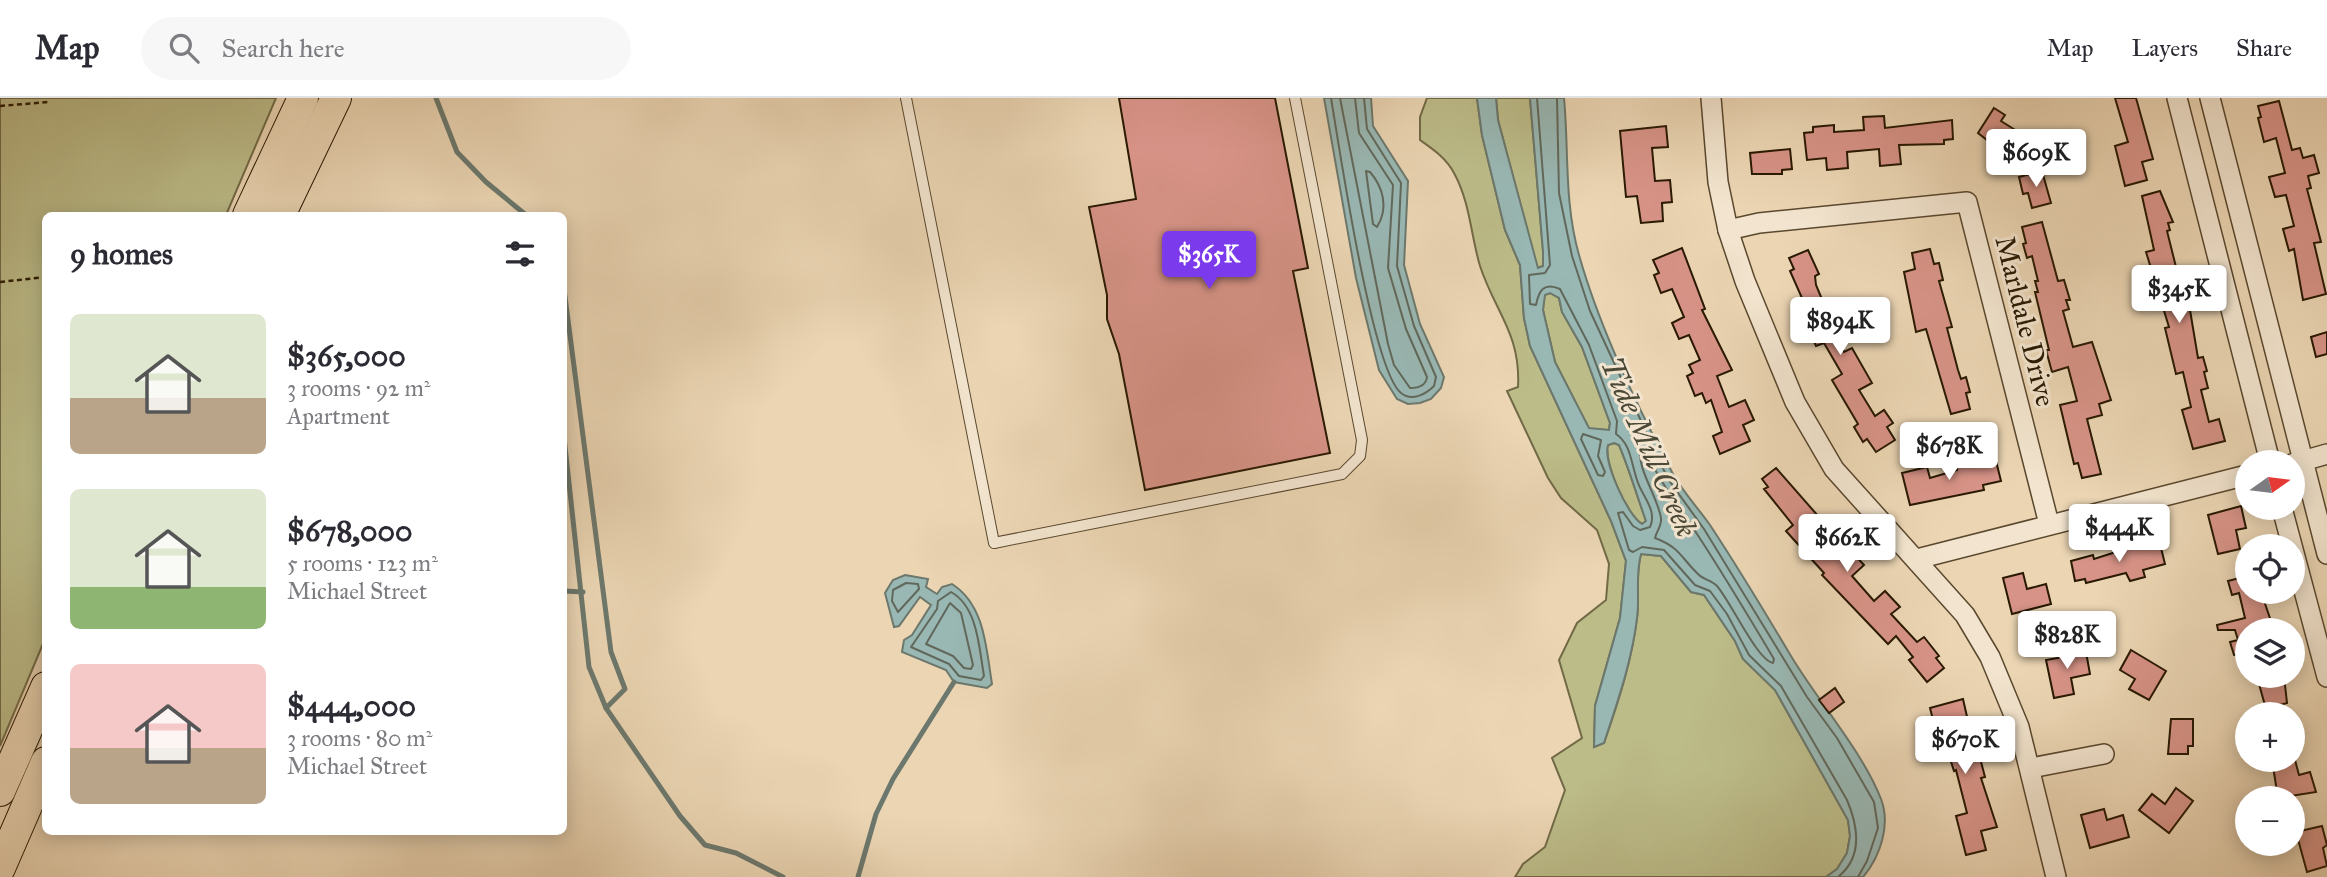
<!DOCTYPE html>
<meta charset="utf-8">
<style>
body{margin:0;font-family:"IM FELL Great Primer",serif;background:#f7f7f7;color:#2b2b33;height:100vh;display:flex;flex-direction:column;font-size:26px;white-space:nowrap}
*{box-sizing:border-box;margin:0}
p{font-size:23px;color:#7c7c81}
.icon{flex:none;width:38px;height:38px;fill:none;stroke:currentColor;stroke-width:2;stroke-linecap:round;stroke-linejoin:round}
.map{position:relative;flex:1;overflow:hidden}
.details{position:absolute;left:42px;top:114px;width:525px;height:623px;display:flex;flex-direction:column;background:#fff;border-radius:10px;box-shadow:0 4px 18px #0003}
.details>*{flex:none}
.needle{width:46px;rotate:76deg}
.controls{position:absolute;left:2235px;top:352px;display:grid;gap:14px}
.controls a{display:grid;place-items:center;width:70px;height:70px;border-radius:50%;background:#fff;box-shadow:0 4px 18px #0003;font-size:35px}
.price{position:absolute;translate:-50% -60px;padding:0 16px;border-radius:7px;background:#fff;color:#222;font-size:23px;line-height:46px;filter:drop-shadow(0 2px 4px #0008)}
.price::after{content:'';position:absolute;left:50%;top:42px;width:21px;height:16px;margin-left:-10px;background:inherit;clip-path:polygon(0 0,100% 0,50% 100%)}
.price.current{background:#7c3aed;color:#fff}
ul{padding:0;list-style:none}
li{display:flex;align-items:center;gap:21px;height:175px;padding:0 28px}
li span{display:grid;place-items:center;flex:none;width:196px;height:140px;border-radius:10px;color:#555}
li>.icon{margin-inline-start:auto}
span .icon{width:84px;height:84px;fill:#fffc;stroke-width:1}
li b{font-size:30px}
h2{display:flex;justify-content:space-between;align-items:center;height:84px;padding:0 28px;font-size:30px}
header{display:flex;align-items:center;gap:42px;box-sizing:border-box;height:98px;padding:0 35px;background:#fff;border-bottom:2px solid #e1e1e2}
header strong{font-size:33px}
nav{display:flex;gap:38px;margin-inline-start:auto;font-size:24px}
.search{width:490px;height:63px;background:#f7f7f7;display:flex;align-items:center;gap:18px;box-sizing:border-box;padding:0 24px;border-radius:38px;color:#7c7c81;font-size:26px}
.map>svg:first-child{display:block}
.green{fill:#bcbc89;stroke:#726a46;stroke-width:2}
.water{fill:#99b8b4;stroke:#6c786d;stroke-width:2;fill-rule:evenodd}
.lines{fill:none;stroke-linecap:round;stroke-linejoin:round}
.shore{stroke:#61685b;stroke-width:2}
.stream{stroke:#6c786d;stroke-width:5}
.building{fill:#d79387;stroke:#291902;stroke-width:2}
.service-casing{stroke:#5a482e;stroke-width:12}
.minor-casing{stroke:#5a482e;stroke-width:22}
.primary-casing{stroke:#291902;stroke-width:32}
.path{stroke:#291902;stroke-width:2.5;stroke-dasharray:5 3.5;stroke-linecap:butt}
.service{stroke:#f2e4ce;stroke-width:10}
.minor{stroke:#f2e4ce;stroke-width:19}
.primary{stroke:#ebd5b3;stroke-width:30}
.labels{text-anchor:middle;stroke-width:6;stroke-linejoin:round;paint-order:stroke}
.street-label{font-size:28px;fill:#291902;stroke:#f2e4ce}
.water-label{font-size:30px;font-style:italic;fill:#4b4937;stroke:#f2e4ce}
</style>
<header>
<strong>Map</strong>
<div class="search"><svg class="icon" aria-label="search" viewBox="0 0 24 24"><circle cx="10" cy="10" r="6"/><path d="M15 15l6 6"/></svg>Search here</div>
<nav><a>Map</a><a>Layers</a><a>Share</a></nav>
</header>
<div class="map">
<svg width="2327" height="779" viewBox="0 0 2327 779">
<rect width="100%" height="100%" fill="#ebd5b3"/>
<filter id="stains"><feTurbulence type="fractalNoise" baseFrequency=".00286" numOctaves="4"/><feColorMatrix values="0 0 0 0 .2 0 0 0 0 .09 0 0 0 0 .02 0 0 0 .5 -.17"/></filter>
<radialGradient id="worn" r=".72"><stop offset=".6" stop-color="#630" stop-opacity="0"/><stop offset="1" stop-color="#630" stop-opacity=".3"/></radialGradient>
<!-- green -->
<g class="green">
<polygon points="0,0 276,0 226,117 46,117 45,541 0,648"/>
<path d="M1427,0H1477L1482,37L1505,132L1520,167L1524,220L1530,248L1611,423L1626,463L1620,520L1595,608L1594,649L1604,645C1618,605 1632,562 1637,520C1640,498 1635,478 1641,456L1661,458L1691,494L1704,497L1735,543L1743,561L1775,592L1848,722L1850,738L1847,755L1837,771L1826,779H1515L1523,766L1545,749L1565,692L1552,660L1582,640L1559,562L1577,525L1606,502L1609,466L1597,432L1561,400L1548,380L1507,293L1518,289C1521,236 1495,214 1480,168C1471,138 1470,104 1454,75C1446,60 1434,52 1420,42V19Z"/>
<polygon points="1496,0 1530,0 1543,153 1543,168 1537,170 1498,22"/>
<polygon points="1550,195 1559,200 1562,214 1582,249 1610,325 1609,332 1589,331 1555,264 1543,212 1544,197"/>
<path d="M1614,345L1619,347C1630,373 1637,398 1646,423L1642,426C1626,416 1603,363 1608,347Z"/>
</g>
<!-- water -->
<g class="water">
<polygon points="1324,0 1371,0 1373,28 1408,83 1404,167 1420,226 1444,279 1441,290 1431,301 1420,305 1408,306 1397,301 1379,272 1356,180"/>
<path d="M1477,0H1496L1498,22L1538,170L1543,168V153L1530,0H1564C1569,54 1564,104 1579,157C1599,228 1638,310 1673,376C1683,394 1698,410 1710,427C1737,468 1763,511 1788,553C1815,600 1862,652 1881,701C1891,727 1880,759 1863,779H1826L1837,771L1847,755L1850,738L1848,722L1775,592L1743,561L1735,543L1704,497L1691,494L1661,458L1641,456C1635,478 1640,498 1637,520C1632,563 1617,605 1604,645L1594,649L1595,608L1620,520L1626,463L1611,423L1530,248L1524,220L1520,167L1505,132L1482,37ZM1550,195L1559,200L1562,214L1582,249L1610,325L1609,332L1589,330L1555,264L1543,212L1545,197ZM1614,345L1619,347C1630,373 1637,398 1646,423L1642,426C1627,417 1603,363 1608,347Z"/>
<path d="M905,477L928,481L926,489L937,496L942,489L952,486C985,507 986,550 992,586L987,590L954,584L946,572L902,554L904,542L912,537L931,507L920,499L899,528L894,529L885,495L893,482Z"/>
</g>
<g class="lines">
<!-- shore -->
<g class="shore">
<path d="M1331,0C1339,47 1372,272 1401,295C1412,304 1426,296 1434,288L1436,279L1414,228L1397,168L1401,85L1367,31L1364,0"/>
<path d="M1340,0L1388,246L1394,267L1410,290C1417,290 1426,288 1427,279L1406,231L1388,170L1393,87L1359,35L1355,0"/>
<path d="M1537,0L1550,167L1545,175L1529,177L1530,206L1536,207C1539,192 1544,184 1560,191L1589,247L1617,323L1616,336C1631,346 1631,365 1637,382C1641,397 1658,412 1650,429L1640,432L1633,428L1623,414L1618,415L1629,452L1633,454L1642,449L1664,452L1695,487L1710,493L1727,516L1749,557L1781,588L1847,702C1858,728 1863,759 1838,779"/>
<polyline points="1557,0 1559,95 1572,158 1590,213 1668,381 1704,431 1807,599 1837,640 1874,704 1878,730 1867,763 1858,779"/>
<path d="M1366,73L1370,74C1383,89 1389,110 1377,129L1373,126Z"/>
<polygon points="1583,336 1601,342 1598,358 1605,374 1603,378 1598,377 1581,341"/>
<path d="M1641,353L1646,354C1660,384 1679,409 1697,436C1724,477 1749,519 1774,561L1773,565C1757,562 1731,504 1717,488C1712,482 1704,482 1699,477C1680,459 1681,450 1655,440C1656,434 1662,428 1661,420C1658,400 1636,368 1641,353Z"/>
<polygon points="906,485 918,486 919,491 898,514 892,503 893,492"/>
<path d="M951,494C978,509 979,550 984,578L981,582L959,578L949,566L911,549L937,511L938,503Z"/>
<polygon points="950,505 961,515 973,567 971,571 964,570 953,558 926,546"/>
</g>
<!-- stream -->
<g class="stream">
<polyline points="436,0 457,54 486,84 526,117"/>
<polyline points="564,191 611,554 625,591 606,610"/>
<polyline points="564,339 589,569 606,610 680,718 705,747 736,755 783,779"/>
<polyline points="564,493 583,494"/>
<polyline points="858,779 876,716 893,681 954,584"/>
</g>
</g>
<!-- building -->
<g class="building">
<polygon points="1119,0 1275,0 1308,170 1293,173 1330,355 1145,392 1119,256 1107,221 1107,197 1089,109 1136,101"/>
<polygon points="2115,0 2136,0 2153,61 2142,64 2147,82 2125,88 2115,48 2128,44"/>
<polygon points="2279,3 2292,52 2300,50 2303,60 2314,57 2319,75 2308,78 2311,90 2307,91 2321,144 2314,145 2326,196 2303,202 2294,151 2289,153 2283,131 2294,128 2286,97 2275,99 2269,79 2285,75 2276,40 2264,44 2258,20 2261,19 2258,8"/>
<polygon points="1994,10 2005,17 2001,23 2020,35 2006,57 1978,35"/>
<polygon points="1884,18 1885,30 1952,22 1953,41 1944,42 1944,46 1899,47 1901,66 1880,68 1879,51 1847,54 1848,70 1827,72 1826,60 1807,62 1804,35 1813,34 1813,29 1834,27 1834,34 1864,32 1863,19"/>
<polygon points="1666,28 1668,49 1652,50 1655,83 1670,82 1672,104 1662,105 1663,123 1641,125 1637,98 1626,99 1620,33"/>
<polygon points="1790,51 1792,71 1782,72 1782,76 1752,76 1750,55"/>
<polygon points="2042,73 2051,105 2032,110 2028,95 2023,96 2019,79"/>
<polygon points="2160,93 2173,124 2168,125 2170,132 2167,133 2176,169 2172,170 2181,202 2188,200 2198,260 2203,259 2207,273 2204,274 2208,290 2201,292 2209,324 2219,321 2225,343 2193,351 2182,312 2191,309 2183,274 2176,276 2165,230 2169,229 2146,154 2154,152 2142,98"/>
<polygon points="2042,124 2058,183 2064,182 2070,202 2066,202 2069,211 2063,213 2073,249 2092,244 2111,302 2099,306 2102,317 2087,321 2101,376 2082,380 2078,365 2074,366 2060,307 2077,303 2068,269 2052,274 2046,252 2049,252 2035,194 2038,194 2035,183 2038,183 2032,158 2027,160 2023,146 2026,145 2022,129"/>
<polygon points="1682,150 1705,211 1702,212 1732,272 1717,278 1729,309 1745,302 1754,322 1743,327 1750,343 1720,356 1713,338 1722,334 1711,302 1706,305 1702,295 1695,298 1687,278 1693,275 1689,267 1700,262 1689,237 1679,241 1672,225 1684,219 1672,191 1661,195 1654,177 1659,175 1653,162"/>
<polygon points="1930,151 1934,166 1939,165 1943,182 1939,183 1952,229 1947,230 1958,272 1961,281 1966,279 1970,294 1966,295 1970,311 1951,316 1926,231 1916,234 1904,174 1915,171 1912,155"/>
<polygon points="1808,152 1819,176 1815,178 1816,187 1844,254 1852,250 1872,285 1859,292 1875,318 1884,312 1893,325 1887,329 1895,342 1876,354 1867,341 1863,344 1854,329 1858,326 1832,282 1842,276 1824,245 1816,248 1807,227 1810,225 1804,210 1806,209 1790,173 1794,171 1789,160"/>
<polygon points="2327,234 2327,256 2316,259 2311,239"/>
<polygon points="1972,360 1974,369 1996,363 2001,383 1983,387 1984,392 1910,407 1902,375 1927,369 1930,380 1957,372 1955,364"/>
<polygon points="1776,370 1826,427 1818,434 1841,459 1850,452 1864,467 1852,478 1874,503 1885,493 1900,509 1891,516 1917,544 1924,539 1939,558 1936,560 1944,570 1927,584 1909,562 1913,559 1896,538 1888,546 1822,477 1824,475 1786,433 1793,427 1764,391 1768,389 1762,381"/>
<polygon points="2241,408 2246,430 2236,432 2240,451 2218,456 2208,417"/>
<polygon points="2141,446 2143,451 2160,446 2165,466 2143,472 2145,479 2130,483 2126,475 2086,485 2085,481 2075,483 2071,463 2093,457 2094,461"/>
<polygon points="2023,475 2027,491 2046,486 2051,506 2012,516 2003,480"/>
<polygon points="2247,478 2245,494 2261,494 2274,532 2247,532 2247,559 2243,560 2241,556 2234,557 2230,544 2238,542 2235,532 2218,532 2217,527 2245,520 2239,495 2232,497 2228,483"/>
<polygon points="2074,549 2075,557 2086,554 2090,576 2071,580 2074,596 2054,600 2046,562 2058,560 2056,553"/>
<polygon points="2131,552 2166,573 2149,602 2129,591 2135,581 2120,572"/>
<polygon points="2262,578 2284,578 2287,605 2266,611 2259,586 2264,585"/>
<polygon points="1835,590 1844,604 1829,615 1819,602"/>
<polygon points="1963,601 1968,623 1958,626 1966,659 1979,656 1985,679 1981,680 1997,729 1981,733 1986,752 1966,757 1956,718 1967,715 1956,672 1954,673 1946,648 1940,649 1930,610"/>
<polygon points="2171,621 2193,621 2193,648 2188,648 2188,656 2168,656"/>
<polygon points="2272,662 2295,662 2299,677 2310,674 2316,694 2278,700"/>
<polygon points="2176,690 2193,703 2169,735 2139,712 2152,696 2165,706"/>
<polygon points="2104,711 2107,722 2123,717 2129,739 2090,750 2081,717"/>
<polygon points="2322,728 2327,747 2323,750 2327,768 2307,774 2296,734"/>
</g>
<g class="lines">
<!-- service casing -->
<g class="service-casing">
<polyline id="service" points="906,0 994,445 1342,376 1360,358 1362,342 1295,0"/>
</g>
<!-- minor casing -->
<g class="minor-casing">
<g id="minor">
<polyline points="1711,0 1718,84 1728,132 1745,183 1795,304 1834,371 1965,517 1990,559 2019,629 2056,779"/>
<polyline points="2177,0 2270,364"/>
<polyline points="2210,0 2327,456"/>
<polyline points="1728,132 1759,125 1967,104 2049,426"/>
<polyline points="2292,366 2327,356"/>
<polyline points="2282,410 2327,579"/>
<polyline points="1917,461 2247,377"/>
<polyline points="2031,670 2104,656"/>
</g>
</g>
<!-- primary casing -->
<g class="primary-casing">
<g id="primary">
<polyline points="248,117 303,0"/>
<polyline points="280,117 336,0"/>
<polyline points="0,693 46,589"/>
<polyline points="0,770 46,664"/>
</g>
</g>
<!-- path -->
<g class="path">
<polyline points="0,8 48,4"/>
<polyline points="0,184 46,179"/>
</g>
<!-- service -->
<use href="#service" class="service"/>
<!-- minor -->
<use href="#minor" class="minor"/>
<!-- primary -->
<use href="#primary" class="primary"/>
</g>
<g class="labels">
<!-- street labels -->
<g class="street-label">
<text transform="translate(2026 223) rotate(76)" y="10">Marldale Drive</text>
</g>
<!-- water labels -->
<g class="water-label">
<text transform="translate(1649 349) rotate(66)" y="10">Tide Mill Creek</text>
</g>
</g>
<rect width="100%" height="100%" filter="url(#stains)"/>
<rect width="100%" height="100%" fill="url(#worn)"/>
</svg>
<div class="controls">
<a><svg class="needle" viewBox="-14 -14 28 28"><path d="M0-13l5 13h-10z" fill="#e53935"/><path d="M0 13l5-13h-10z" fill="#7c7c81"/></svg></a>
<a><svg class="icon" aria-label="locate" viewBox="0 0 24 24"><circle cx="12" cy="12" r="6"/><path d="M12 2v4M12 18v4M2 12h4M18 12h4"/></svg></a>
<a><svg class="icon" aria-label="layers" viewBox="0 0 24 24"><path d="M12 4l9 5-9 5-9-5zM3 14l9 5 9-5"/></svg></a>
<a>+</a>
<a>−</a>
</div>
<b class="price" style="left:2036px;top:91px">$609K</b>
<b class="price current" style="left:1209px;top:193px">$365K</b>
<b class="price" style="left:2179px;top:227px">$345K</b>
<b class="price" style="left:1840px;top:259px">$894K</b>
<b class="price" style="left:1949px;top:384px">$678K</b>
<b class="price" style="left:2119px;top:466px">$444K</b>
<b class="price" style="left:1847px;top:476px">$662K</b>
<b class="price" style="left:2067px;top:573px">$828K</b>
<b class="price" style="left:1965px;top:678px">$670K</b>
<section class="details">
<h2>9 homes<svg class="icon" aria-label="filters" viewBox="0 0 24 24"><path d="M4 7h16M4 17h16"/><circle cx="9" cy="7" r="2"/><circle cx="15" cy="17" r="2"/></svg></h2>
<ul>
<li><span style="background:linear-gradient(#dfe7d0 60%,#b9a48a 0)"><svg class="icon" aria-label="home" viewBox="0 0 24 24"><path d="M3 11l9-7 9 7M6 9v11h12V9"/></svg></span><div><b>$365,000</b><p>3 rooms · 92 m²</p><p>Apartment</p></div></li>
<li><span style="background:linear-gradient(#dfe7d0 70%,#8fb573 0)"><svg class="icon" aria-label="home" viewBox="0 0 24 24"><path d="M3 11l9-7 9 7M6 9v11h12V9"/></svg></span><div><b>$678,000</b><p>5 rooms · 123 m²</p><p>Michael Street</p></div></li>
<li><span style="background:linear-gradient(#f6c9c9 60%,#b9a48a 0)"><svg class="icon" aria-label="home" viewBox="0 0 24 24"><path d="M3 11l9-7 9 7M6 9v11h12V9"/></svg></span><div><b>$444,000</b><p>3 rooms · 80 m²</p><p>Michael Street</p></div></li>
</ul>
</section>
</div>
